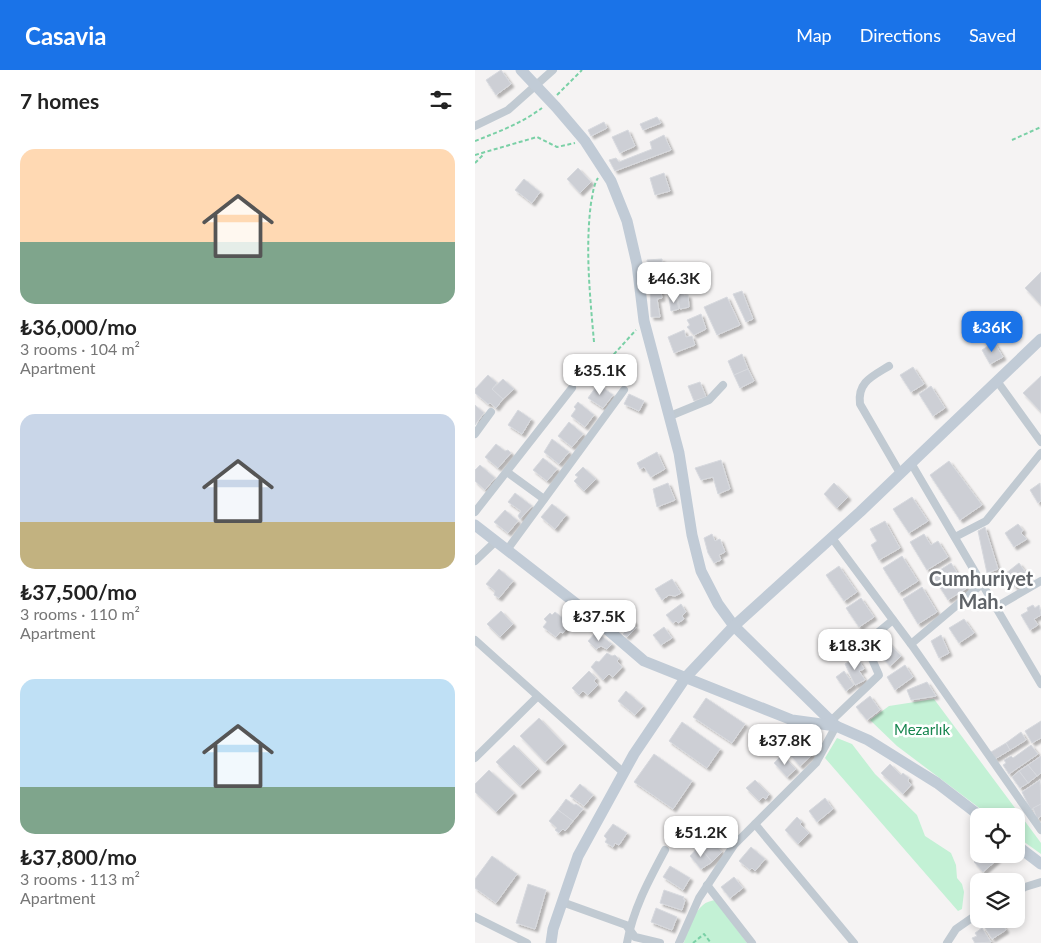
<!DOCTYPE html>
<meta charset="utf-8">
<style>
body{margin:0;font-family:Lato,sans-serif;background:#f6f6f6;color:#222;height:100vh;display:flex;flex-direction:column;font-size:19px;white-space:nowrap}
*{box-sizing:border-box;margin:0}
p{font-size:16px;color:#767676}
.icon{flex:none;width:28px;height:28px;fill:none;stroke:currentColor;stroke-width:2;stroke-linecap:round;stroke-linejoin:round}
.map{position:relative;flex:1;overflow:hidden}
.panel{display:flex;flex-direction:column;background:#fff;width:475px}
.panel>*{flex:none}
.buttons{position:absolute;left:495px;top:738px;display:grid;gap:10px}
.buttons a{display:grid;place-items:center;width:55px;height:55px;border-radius:10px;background:#fff;box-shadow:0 2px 8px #0003;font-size:25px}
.price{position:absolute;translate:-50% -42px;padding:0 11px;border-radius:10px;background:#fff;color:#222;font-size:16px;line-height:32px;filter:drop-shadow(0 1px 2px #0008)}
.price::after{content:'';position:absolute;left:50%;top:30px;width:15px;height:11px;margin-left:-8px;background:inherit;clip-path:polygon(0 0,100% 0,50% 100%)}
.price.active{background:#1a73e8;color:#fff}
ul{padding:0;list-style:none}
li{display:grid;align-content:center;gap:10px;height:265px;padding:0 20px}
li span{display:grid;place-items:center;height:155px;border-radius:15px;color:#555}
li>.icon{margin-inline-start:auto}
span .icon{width:90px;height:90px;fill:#fffc;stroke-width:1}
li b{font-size:21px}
h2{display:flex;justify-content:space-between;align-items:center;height:60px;padding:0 20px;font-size:21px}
header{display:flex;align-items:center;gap:30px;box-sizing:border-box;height:70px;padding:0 25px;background:#1a73e8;color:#fff}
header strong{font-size:24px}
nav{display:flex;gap:28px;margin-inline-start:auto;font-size:18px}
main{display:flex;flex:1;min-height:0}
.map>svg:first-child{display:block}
.green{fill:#c3f1d5}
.building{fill:#cdcfd5;stroke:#d7d9de;filter:url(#shadow)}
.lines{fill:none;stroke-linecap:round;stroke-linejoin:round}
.path{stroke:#7ad0a6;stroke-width:2;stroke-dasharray:4 2.5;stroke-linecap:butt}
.street{stroke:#c1cad2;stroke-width:8}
.secondary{stroke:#c1cbd6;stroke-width:11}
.labels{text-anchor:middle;stroke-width:5;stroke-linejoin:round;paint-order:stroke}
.park-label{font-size:15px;fill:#17864f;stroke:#fff}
.district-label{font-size:20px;font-weight:bold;fill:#5f6368;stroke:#fff}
</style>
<header>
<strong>Casavia</strong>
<nav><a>Map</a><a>Directions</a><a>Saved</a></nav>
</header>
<main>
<section class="panel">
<h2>7 homes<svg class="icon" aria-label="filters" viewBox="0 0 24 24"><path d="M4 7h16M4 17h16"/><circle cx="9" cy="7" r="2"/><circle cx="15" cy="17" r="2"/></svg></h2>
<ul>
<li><span style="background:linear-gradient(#ffd9b3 60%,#7fa58c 0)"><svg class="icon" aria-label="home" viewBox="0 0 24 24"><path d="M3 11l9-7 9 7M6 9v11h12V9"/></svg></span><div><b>₺36,000/mo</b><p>3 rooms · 104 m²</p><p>Apartment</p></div></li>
<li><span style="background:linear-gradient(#c9d6e8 70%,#c2b280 0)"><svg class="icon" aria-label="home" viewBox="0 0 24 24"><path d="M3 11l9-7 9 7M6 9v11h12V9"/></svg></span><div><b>₺37,500/mo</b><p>3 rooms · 110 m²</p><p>Apartment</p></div></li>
<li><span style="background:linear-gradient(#bfe0f5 70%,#7fa58c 0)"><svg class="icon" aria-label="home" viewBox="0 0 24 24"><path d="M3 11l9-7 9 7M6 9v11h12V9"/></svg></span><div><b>₺37,800/mo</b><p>3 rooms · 113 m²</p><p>Apartment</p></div></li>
</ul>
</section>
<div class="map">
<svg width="566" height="873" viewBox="0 0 566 873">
<defs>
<filter id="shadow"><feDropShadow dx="3" dy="3" stdDeviation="1" flood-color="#0004"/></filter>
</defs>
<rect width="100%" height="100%" fill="#f5f3f3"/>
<!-- green -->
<g class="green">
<polygon points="459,629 566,773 566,784 541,766 541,746 515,746 422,676 395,650 414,636"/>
<polygon points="362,668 377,674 400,704 442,745 450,766 476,783 481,795 482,808 487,814 489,822 487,839 483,841 350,688"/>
<path d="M240,830L272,873H209C211,861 218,843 228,835C231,832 236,831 240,830Z"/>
</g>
<!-- building -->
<g class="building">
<polygon points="26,0 36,14 21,25 11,10"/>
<polygon points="182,47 186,53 168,60 165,54"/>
<polygon points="129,52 132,58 116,66 113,60"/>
<polygon points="153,60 160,76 145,83 137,67"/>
<polygon points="189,65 196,80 140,101 134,90 141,88 144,92 177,79 175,72"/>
<polygon points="103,98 116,112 105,123 92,109"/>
<polygon points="189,103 195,121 180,125 175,108"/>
<polygon points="49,109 65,122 57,133 40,120"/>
<polygon points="187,189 189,215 175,217 172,190"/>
<polygon points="566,202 566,235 550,218"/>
<polygon points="207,209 209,225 213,225 214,237 205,239 202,225 193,226 192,212"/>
<polygon points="185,216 187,228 182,229 185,247 176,247 175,217"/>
<polygon points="267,221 278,249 271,252 258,224"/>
<polygon points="194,227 201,227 204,239 196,241"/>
<polygon points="252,227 265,255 242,265 229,237"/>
<polygon points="226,244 231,259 219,265 212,257 215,255 212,250"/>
<polygon points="209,260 211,267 217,266 220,275 199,283 193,267"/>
<polygon points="519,272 528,287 515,294 507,280"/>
<polygon points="267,284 273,299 259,305 253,291"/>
<polygon points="144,293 150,302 137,310 132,300"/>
<polygon points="438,297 449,314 436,322 425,305"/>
<polygon points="273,299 279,311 265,318 259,305"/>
<polygon points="13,305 22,313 17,319 28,329 21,338 15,333 13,334 0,323 0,319"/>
<polygon points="566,306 566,342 548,323"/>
<polygon points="28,309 39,319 28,329 17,319"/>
<polygon points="225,312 231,327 219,331 213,316"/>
<polygon points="123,314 138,325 128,338 113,328"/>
<polygon points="456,316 470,338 458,346 444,324"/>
<polygon points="154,324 169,331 164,341 149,334"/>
<polygon points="103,332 119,345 110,357 96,346 101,339 99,337"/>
<polygon points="0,335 9,343 0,355"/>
<polygon points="43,340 56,349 47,364 33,355"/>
<polygon points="94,352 108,364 97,377 83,366"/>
<polygon points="77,369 94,382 84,394 69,382"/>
<polygon points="21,374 30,381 33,380 36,383 23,398 10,387"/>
<polygon points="182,382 190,399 176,407 169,397 165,399 162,393"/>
<polygon points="68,388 82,399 72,411 58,400"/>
<polygon points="246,390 255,419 243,424 238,407 226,410 220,398"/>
<polygon points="474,391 507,435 485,450 455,405"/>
<polygon points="5,395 20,408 10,420 0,411 0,400"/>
<polygon points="108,397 121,409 109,421 99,411 103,407 100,405"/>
<polygon points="193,413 200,430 182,437 178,419"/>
<polygon points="359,413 373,427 362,438 349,424"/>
<polygon points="565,413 566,431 563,433 555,420"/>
<polygon points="40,423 57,436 45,449 43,446 46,441 33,432"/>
<polygon points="437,427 453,451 434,463 418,439"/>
<polygon points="77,434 91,445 80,459 66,447"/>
<polygon points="30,440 43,451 33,463 19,452"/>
<polygon points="410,451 425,478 404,490 396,475 402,471 395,459"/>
<polygon points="543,454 548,460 546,463 552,469 539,477 530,463"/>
<polygon points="510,457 523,499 512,503 503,461"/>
<polygon points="237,464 240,471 245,469 250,482 244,485 246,490 239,493 233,483 229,468"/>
<polygon points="449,464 456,475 463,471 473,487 452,500 435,472"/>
<polygon points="427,486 443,511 424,523 408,498"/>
<polygon points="476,493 492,518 473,530 457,505"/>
<polygon points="544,493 554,507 540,517 530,504"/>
<polygon points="364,496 382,522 369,531 351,505"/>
<polygon points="24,499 38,511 24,528 19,525 20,521 11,514"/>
<polygon points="197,509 206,523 200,526 194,525 187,530 180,519"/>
<polygon points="447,517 462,542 443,554 428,529"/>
<polygon points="386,528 399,547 384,557 371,538"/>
<polygon points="206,534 211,542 207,546 209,549 203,553 201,551 198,553 191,545"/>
<polygon points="558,535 560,538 564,535 566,545 559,549 563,555 555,560 546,545 553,541 552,538"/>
<polygon points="26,541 38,554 25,567 12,554"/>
<polygon points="80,542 93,552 89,557 91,559 88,563 85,562 81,567 68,557 72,552 69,549 75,543 77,545"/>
<polygon points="154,546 160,553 158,554 161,558 152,567 148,564 154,558 148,552"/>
<polygon points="489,549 499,563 484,573 474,558"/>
<polygon points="189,557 197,568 186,575 178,565"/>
<polygon points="121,562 137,574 132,579 126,576 121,579 113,571"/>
<polygon points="466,565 474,583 464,588 456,571"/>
<polygon points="412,571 426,586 415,596 402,581"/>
<polygon points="132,583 137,586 140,585 144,589 142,591 147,597 138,607 134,604 128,610 116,597 121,591 124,592"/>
<polygon points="378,589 379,592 384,590 389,599 384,601 390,610 380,615 370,594"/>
<polygon points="430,595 438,607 420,620 412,607"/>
<polygon points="114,601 121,608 119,611 123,615 113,625 108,621 104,625 97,618"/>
<polygon points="369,601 379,615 371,621 361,607"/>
<polygon points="452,612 461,626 436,630 432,620"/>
<polygon points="151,621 168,636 160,645 143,631"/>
<polygon points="395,626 405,640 392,650 381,637"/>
<polygon points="231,628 270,654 257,673 218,647"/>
<polygon points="64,648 89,674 70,692 45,666"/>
<polygon points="566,651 566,668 557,673 550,661"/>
<polygon points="207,652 245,679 232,698 194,671"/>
<polygon points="546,662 551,670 535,680 531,673"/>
<polygon points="314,669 318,674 326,677 328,674 338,684 325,696 307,676"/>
<polygon points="531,673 535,680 520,689 516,682"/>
<polygon points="39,675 63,699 45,716 21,692"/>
<polygon points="556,675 563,684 534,704 528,695 531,693 529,690 536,686 538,688"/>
<polygon points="179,684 217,711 198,739 159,712"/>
<polygon points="307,685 321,699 312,707 299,693"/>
<polygon points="566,686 566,703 562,706 553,695"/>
<polygon points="415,694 426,705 428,703 434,708 433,711 436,715 428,724 406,703"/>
<polygon points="553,695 562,706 553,713 544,701"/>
<polygon points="14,700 39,723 21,742 0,722 0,714"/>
<polygon points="544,701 553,713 545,718 537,707"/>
<polygon points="280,710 294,724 291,729 288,727 284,731 271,718"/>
<polygon points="565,710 566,734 556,740 547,722"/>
<polygon points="105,714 118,725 109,736 95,726"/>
<polygon points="350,728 358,739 342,752 334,741"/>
<polygon points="91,729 99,735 101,734 108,739 98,751 83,740"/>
<polygon points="566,734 566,746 562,749 558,738"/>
<polygon points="83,740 98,751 90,761 88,759 84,763 80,760 82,758 74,751"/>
<polygon points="322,747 327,752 325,754 334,763 323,774 310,760"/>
<polygon points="138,754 152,763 144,775 140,773 138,777 130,772 132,769 129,766"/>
<polygon points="234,767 247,782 237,792 224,776"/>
<polygon points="224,776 237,792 226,799 215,786"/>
<polygon points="276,777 290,789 280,801 277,798 275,800 264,791"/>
<polygon points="509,784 519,784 523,789 508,802 499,792"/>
<polygon points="17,786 42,804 21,833 0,818 0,809"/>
<polygon points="195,796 215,808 208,820 188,807"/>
<polygon points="259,807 268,818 255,828 246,817"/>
<polygon points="53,814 71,820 60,859 41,853"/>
<polygon points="189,820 209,827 208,829 210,830 207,840 185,833"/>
<polygon points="181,838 202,847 197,860 176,852"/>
<polygon points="521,849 524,849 531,860 517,869 509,856"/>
<polygon points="507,858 516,872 500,873 497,868 502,866 500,863"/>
</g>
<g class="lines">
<!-- path -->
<g class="path">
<polyline points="82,25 107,0"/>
<polyline points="537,70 566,57"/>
<path d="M0,71C23,62 47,53 67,38"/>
<polyline points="0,85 62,67 82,77 100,73"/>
<polyline points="0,93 9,84"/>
<path d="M119,272C115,226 110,179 116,133C118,124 118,116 123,108"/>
<polyline points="130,294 161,260"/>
<polyline points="218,873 229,864 236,873"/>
</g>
<!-- street -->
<g class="street">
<polyline points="0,56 33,40 78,0"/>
<path d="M414,296C398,306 382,312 385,334L425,403"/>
<polyline points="522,311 566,372"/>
<polyline points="195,346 234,330 248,315"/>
<polyline points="0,364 16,342"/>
<polyline points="436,393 566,614"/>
<polyline points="32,402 69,429"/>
<polyline points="0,442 97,318"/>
<polyline points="480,467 511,451 566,383"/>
<polyline points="357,468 436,574 566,760"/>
<polyline points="32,480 149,320"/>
<polyline points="0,491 21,471"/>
<polyline points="521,537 566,511"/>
<polyline points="0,570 149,703"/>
<polyline points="436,574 507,514"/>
<polyline points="356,651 404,605 390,573 418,550"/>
<polyline points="0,688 62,627"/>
<polyline points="280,754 379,873"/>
<polyline points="232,815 277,873"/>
<polyline points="541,822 550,817 566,812"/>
<polyline points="87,832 151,855 160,867 185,873"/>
<polyline points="0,847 52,873"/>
<path d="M152,873C158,839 174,810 190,780"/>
<polyline points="204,873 224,828 259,775 341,693 361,656"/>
<polyline points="472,873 481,859 504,843"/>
</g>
<!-- secondary -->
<g class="secondary">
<polyline points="46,0 81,37 110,71 136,111 152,151 162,194 169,251 204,383 217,465 226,501 243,534 259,556 361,656"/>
<polyline points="0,455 112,542 169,591 317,650 361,656 393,670 462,713 505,746"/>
<polyline points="541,775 566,794"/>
<polyline points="76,873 78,859 103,786 159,684 211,607 259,556 385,442 566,269"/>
</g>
</g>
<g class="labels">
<!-- park labels -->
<g class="park-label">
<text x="447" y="665">Mezarlık</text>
</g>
<!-- district labels -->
<g class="district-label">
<text x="506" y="516">Cumhuriyet<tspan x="506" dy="23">Mah.</tspan></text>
</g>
</g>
</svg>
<div class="buttons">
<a><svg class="icon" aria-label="locate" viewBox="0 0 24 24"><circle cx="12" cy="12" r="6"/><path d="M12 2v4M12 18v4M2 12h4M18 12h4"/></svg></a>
<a><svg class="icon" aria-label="layers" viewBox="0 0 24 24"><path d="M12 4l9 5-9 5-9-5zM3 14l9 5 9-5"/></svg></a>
</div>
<b class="price" style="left:199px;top:234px">₺46.3K</b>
<b class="price active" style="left:517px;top:283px">₺36K</b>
<b class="price" style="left:125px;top:326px">₺35.1K</b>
<b class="price" style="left:124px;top:572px">₺37.5K</b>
<b class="price" style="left:380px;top:601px">₺18.3K</b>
<b class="price" style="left:310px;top:696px">₺37.8K</b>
<b class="price" style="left:226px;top:788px">₺51.2K</b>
</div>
</main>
